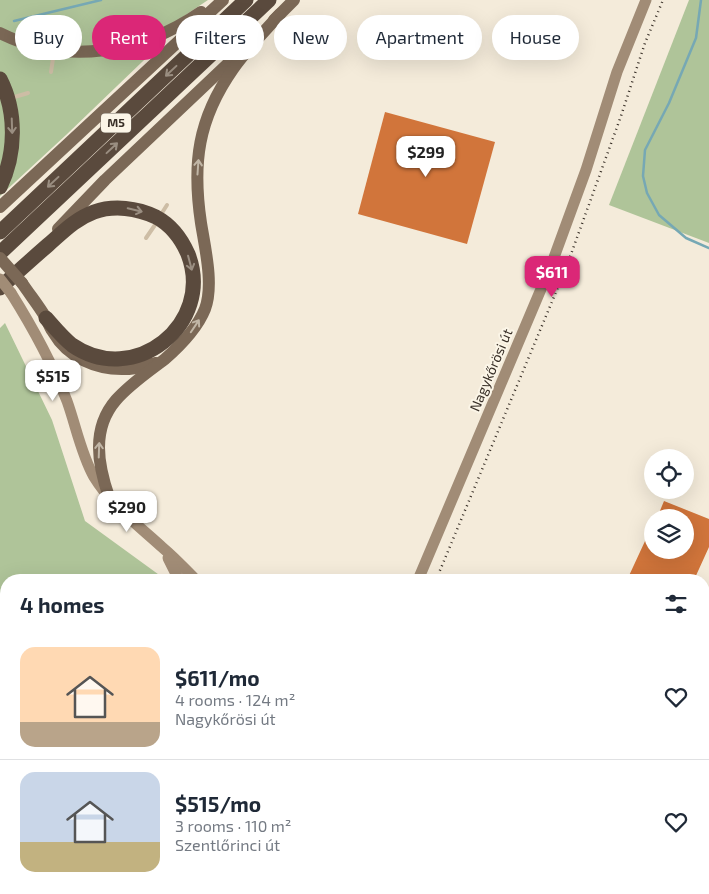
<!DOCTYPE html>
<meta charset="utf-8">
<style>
body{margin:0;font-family:"Exo 2",sans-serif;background:#f2f2f3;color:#1f2937;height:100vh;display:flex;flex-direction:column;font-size:19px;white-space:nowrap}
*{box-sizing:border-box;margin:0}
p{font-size:16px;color:#747a83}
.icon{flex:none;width:28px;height:28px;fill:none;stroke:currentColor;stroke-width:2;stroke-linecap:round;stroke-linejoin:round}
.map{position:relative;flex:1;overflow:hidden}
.sheet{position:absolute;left:0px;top:574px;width:710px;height:321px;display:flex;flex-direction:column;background:#fff;border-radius:20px 20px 0 0;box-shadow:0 5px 20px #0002}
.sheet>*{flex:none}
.hud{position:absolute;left:15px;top:15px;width:680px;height:45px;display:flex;gap:10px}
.buttons{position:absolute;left:644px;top:449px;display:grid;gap:10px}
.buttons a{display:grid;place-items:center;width:50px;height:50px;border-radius:50%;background:#fff;box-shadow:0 5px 20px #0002;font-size:25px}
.price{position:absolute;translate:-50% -42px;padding:0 11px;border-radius:10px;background:#fff;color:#222;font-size:16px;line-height:32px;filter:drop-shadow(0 1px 2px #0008)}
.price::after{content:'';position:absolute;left:50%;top:30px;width:15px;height:11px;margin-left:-8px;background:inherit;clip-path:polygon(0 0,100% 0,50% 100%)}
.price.on{background:#db2777;color:#fff}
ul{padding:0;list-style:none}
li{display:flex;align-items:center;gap:15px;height:125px;padding:0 20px}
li+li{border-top:1px solid #e0e1e3}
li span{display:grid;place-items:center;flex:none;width:140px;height:100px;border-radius:15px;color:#555}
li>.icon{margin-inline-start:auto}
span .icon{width:60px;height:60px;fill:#fffc;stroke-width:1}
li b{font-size:21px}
h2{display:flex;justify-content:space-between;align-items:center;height:60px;padding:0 20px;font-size:21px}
.tag{padding:0 18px;border-radius:22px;background:#fff;box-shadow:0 5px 20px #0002;font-size:18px;line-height:45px}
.tag.on{background:#db2777;color:#fff}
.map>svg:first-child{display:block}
.green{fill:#afc499}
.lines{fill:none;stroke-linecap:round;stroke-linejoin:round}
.stream{stroke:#76a8b4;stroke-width:2.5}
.building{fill:#d1753b}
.service{stroke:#cdbda5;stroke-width:4}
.minor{stroke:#cdbda5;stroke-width:8}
.secondary{stroke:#a18c76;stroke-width:11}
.primary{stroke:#7b6856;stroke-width:12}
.motorway{stroke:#5a4a3d;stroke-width:15}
.rail{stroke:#382f27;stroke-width:2.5;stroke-dasharray:1 4;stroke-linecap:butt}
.secondary-bridge{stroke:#a18c76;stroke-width:11}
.primary-bridge{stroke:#7b6856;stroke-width:12}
.oneway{stroke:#9a8e81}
.oneway2{stroke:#c1b6a6}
.labels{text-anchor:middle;stroke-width:4;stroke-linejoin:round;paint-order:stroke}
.shield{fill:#fbf5e7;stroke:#726a61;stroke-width:1}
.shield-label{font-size:12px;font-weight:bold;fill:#382f27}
.street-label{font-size:14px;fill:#382f27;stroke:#fbf5e7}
</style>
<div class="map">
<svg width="709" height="894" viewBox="0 0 709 894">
<rect width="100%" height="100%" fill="#f4ebda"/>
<!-- green -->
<g class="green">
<polygon points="0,0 208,0 163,30 167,38 66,135 0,196"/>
<polygon points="689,0 709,0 709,243 609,205"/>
<polygon points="5,323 52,420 85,521 162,577 162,580 6,580 6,673 0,670 0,328"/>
<polygon points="709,820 709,850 704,847 704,831"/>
</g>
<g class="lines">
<!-- stream -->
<g class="stream">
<polyline points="701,0 696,38 669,103 645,150 643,176 647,193 659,215 686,238 709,248"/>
<polyline points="14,21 101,0"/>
</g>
</g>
<!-- building -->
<g class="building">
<polygon points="385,112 495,142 467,244 358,214"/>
<polygon points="664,501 709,519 709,547 694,580 627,580 652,526 652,550 685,550 685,518 657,518"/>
</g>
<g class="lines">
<!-- service -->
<g class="service">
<polyline points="51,72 54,52"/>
<polyline points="11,98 28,93"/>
<polyline points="160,216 167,205"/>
<polyline points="146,238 157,222"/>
<polyline points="0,737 6,720"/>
<polyline points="704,777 707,772"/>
<polyline points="0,831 6,833"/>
<polyline points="704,859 709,861"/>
<polyline points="0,861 6,863"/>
<polyline points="83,889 99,894"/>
<polyline points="161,889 176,894"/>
<polyline points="536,889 548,893 557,889"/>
<polyline points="80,894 82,889"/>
<polyline points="119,894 120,894"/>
<polyline points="208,894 209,889"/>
<polyline points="227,894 229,889"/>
<polyline points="628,894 630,889"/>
<polyline points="655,894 657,889"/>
</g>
<!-- minor -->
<polyline class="minor" points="0,685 6,687"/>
<!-- secondary -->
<g class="secondary">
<path d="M11,293C33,328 52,363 67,401C76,426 81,454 94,477C111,505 139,526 163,548C175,558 185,569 196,580"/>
<polyline points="168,558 179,580"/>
<polyline points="418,580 552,263 586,170 617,72 646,0"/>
<polyline points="567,889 576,894"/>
<polyline points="293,894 295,889"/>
</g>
<!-- primary -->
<g class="primary">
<polyline points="274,20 294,0"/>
<path d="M0,33C66,66 142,53 201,12"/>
<polyline points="0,207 223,0"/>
<polyline points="58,229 105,180 236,56"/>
<path d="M22,283C30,295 39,306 46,318C48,323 50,328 53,332C68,358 97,370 125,369C136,369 146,365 156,363"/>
<path d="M109,497C98,465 91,429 116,400C130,384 148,372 165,359C181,345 197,329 205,309C214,285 205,248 201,223C192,163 198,119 233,69C247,49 264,32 280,14"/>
</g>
<!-- motorway -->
<g class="motorway">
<path d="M0,79C17,112 16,154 0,187"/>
<polyline points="0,232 246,0"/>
<polyline points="0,253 269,0"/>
<path d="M0,288C16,273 32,259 48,245C63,232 75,219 94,212C114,205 137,208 156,217C171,225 181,238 188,254C215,324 134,388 72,345C62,337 54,327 46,318"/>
</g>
<!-- rail -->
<g class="rail">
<polyline points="436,580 566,268 621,116 645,43 663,0"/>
<polyline points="314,894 316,889"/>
</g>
<!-- secondary-bridge -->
<polyline class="secondary-bridge" points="0,279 11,293"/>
<!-- primary-bridge -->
<polyline class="primary-bridge" points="0,258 22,283"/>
</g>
<!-- one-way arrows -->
<defs><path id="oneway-shaft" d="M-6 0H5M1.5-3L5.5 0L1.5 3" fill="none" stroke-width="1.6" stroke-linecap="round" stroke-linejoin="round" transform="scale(1.25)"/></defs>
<g class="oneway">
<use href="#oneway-shaft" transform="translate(171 71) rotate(137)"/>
<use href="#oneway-shaft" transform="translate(12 126) rotate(88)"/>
<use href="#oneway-shaft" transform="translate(112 148) rotate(-43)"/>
<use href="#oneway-shaft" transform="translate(53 182) rotate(137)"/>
<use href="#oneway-shaft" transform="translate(135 210) rotate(13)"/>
<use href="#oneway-shaft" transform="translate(190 263) rotate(75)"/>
</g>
<g class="oneway2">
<use href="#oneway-shaft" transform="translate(198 167) rotate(-86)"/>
<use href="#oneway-shaft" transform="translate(195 326) rotate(-56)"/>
<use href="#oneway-shaft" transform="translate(99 450) rotate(-88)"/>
</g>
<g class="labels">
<!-- shield labels -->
<rect class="shield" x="101" y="113.5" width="30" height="19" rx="4"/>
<g class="shield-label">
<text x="116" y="127">M5</text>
</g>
<!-- street labels -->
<g class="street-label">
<text transform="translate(491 370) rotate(-67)" y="5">Nagykőrösi út</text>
</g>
</g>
</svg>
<div class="buttons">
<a><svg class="icon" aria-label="locate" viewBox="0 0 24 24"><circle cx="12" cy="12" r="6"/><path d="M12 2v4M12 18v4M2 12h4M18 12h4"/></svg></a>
<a><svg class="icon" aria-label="layers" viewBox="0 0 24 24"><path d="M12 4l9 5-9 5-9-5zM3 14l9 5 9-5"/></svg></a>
</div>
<b class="price" style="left:426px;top:178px">$299</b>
<b class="price on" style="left:552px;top:298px">$611</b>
<b class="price" style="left:53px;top:402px">$515</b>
<b class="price" style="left:127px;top:533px">$290</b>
<div class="hud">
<a class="tag">Buy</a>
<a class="tag on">Rent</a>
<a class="tag">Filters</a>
<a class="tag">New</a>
<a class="tag">Apartment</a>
<a class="tag">House</a>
</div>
<section class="sheet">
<h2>4 homes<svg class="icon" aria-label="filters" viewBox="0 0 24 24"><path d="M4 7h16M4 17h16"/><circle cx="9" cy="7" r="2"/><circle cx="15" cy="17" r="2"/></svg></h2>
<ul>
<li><span style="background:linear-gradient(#ffd9b3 75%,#b9a48a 0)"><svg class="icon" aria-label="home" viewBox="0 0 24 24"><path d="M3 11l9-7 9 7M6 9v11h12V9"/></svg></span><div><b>$611/mo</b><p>4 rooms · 124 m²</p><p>Nagykőrösi út</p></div><svg class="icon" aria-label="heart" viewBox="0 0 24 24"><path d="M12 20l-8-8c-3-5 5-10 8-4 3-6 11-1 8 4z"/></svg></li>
<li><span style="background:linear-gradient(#c9d6e8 70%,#c2b280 0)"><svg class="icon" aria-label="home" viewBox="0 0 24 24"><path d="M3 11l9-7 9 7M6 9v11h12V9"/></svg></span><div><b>$515/mo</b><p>3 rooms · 110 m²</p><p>Szentlőrinci út</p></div><svg class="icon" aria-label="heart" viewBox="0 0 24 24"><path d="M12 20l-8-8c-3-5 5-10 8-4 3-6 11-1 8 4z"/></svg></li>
</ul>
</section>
</div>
